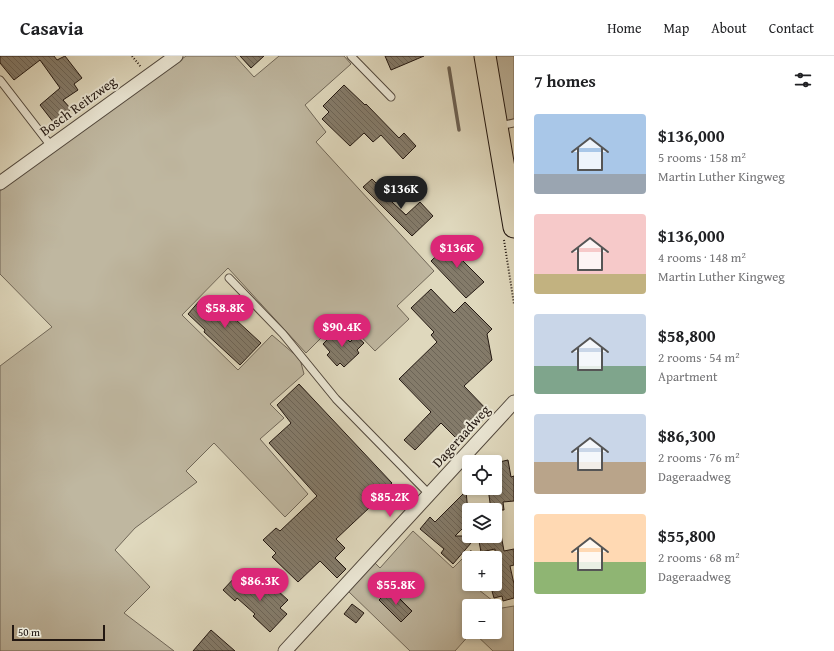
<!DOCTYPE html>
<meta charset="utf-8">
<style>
body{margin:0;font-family:"Gentium Book Plus",serif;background:#f6f6f6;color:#202124;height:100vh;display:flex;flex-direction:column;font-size:15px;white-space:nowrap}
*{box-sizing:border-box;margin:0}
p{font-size:13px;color:#757577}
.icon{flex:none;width:22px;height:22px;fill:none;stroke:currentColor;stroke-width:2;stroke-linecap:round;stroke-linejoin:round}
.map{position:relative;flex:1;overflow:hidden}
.panel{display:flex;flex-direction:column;background:#fff;width:320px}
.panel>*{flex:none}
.fabs{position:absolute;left:462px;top:399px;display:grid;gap:8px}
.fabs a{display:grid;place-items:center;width:40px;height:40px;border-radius:4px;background:#fff;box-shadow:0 2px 6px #0003;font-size:20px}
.scale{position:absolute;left:12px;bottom:10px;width:93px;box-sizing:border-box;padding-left:4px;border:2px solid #221711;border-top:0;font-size:11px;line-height:14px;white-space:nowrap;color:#221711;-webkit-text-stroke:3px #eae6d4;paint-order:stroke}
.price{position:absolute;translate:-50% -34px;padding:0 9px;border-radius:14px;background:#db2777;color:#fff;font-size:13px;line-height:26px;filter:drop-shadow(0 1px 2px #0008)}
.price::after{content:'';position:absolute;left:50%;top:24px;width:12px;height:9px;margin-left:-6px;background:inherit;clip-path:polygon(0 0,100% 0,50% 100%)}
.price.selected{background:#222;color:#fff}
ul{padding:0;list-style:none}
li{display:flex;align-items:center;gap:12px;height:100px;padding:0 20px}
li span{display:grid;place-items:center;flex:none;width:112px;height:80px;border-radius:4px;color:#555}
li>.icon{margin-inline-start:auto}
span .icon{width:48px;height:48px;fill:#fffc;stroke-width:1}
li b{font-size:17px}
h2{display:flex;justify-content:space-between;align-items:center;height:48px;padding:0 20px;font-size:17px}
header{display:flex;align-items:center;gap:24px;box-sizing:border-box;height:56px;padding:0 20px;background:#fff;border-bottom:1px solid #e0e0e0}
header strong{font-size:19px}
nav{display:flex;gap:22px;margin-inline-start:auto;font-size:14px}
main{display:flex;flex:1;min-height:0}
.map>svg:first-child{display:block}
.green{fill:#bfb7a0;stroke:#706758}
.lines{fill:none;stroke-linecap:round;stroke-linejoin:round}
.stream{stroke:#6d6355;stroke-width:3.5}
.building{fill:url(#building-back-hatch);stroke:#221711}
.lane-casing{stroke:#51473c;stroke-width:9}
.street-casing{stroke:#51473c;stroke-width:15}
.primary-casing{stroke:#221711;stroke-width:23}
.path{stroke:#221711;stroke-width:2;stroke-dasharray:1 2;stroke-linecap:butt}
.lane{stroke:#eae6d4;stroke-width:7}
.street{stroke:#eae6d4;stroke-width:13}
.primary{stroke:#dfd8bd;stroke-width:21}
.labels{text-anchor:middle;stroke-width:4;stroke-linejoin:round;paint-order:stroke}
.street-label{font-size:14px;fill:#221711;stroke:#eae6d4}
</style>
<header>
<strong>Casavia</strong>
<nav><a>Home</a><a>Map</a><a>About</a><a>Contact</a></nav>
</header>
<main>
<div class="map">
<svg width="514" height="595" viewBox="0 0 514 595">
<defs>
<pattern id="building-back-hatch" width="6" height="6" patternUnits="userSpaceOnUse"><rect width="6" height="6" fill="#847b6a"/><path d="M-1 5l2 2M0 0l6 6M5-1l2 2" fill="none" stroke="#6c6456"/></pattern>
</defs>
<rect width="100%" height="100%" fill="#dfd8bd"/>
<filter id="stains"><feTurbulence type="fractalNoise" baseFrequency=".005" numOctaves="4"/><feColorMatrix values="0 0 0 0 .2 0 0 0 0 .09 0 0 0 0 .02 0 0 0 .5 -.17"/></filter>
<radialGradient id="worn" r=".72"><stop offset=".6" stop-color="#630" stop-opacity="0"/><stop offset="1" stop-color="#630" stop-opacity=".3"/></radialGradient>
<!-- green -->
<g class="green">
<polygon points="186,0 235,0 254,21 279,0 344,0 351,8 305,49 326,76 316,86 434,215 397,250 409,263 375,295 342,261 306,297 228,212 182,259 238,314 272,279 300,303 304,318 270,348 284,362 260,383 308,438 285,461 214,387 186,415 197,426 135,472 115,494 150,531 124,557 174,595 0,595 0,310 52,271 0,218 0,135"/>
<polygon points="494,0 514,0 514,63 505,65"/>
<polygon points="413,475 453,512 471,494 472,502 469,502 469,528 478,528 479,534 502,552 514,550 514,595 493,595 473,576 495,576 495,550 469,550 469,576 472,576 455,595 410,595 348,535 375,507 380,512"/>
</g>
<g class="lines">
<!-- stream -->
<polyline class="stream" points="449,12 459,74"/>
</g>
<!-- building -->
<g class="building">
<polygon points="0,0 54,0 57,4 65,0 82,22 74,28 78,34 63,44 71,53 54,67 40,49 60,32 40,4 14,24 0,7"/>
<polygon points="240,0 264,0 251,12"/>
<polygon points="385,0 424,0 391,14"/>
<polygon points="344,29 365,49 366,48 399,82 404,77 416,90 403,103 381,79 373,86 364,77 350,90 322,63 329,56 323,50"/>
<polygon points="372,123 381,132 379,134 406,159 420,146 433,160 412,180 363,131"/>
<polygon points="454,183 467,197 461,203 484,226 466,242 431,205"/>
<polygon points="431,233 454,257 465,246 492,273 487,278 492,304 464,330 490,357 460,386 441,367 415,394 404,384 431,356 399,323 437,286 431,279 434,276 411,252"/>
<polygon points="210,240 225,254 227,251 237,261 235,263 261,287 240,309 204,276 205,274 188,258 201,243 204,246"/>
<polygon points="338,273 350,286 356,280 364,287 357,294 359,297 344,311 340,307 337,310 327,299 330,296 323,288"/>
<polygon points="299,328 392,427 367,450 369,452 336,483 345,492 335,502 346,513 337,522 320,505 298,526 272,501 276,497 263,484 276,472 280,475 317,440 269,387 291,367 277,349"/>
<polygon points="508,404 511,421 514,420 514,445 503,446 504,454 491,454 488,432 495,432 495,407"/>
<polygon points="466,435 469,466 455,480 477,480 453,508 441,497 444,493 420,473 430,461 435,466"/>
<polygon points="495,473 500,473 504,495 514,493 514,509 510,510 514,528 514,542 503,545 502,540 494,542 490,528 495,528 495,493 481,496 478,480 495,480"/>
<polygon points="236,520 254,537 266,524 288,544 280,552 287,558 270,576 253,560 255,558 237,542 235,545 223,534"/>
<polygon points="390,533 412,555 401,566 379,544"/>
<polygon points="352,548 364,557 356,567 344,558"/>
<polygon points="211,574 235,595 193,595"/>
</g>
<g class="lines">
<!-- lane casing -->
<g class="lane-casing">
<g id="lane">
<polyline points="351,0 391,41"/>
<polyline points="0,24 51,90"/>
<polyline points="499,70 514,67"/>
<polyline points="229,222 283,278 336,343 430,439"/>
</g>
</g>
<!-- street casing -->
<g class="street-casing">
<g id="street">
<polyline points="0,127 176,0"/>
<polyline points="285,595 514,346"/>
</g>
</g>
<!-- primary casing -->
<g class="primary-casing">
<polyline id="primary" points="485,0 514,171"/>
</g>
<!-- path -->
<g class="path">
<polyline points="132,0 141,11"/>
<polyline points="504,184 514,248"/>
</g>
<!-- lane -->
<use href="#lane" class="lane"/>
<!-- street -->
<use href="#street" class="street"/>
<!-- primary -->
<use href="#primary" class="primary"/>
</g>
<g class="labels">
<!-- street labels -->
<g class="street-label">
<text transform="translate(78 50) rotate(-36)" y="5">Bosch Reitzweg</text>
<text transform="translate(461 380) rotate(-48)" y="5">Dageraadweg</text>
</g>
</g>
<rect width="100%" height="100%" filter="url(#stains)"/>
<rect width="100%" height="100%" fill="url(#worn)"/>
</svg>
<div class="fabs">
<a><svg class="icon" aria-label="locate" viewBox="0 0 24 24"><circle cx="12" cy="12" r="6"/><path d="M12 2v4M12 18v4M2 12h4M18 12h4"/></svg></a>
<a><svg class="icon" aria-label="layers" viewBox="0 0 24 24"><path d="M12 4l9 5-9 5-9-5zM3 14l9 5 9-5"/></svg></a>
<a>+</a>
<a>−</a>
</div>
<div class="scale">50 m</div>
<b class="price selected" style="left:401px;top:154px">$136K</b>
<b class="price" style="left:457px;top:213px">$136K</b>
<b class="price" style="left:225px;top:273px">$58.8K</b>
<b class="price" style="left:342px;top:292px">$90.4K</b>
<b class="price" style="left:390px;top:462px">$85.2K</b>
<b class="price" style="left:260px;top:546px">$86.3K</b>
<b class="price" style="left:396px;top:550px">$55.8K</b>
</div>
<section class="panel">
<h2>7 homes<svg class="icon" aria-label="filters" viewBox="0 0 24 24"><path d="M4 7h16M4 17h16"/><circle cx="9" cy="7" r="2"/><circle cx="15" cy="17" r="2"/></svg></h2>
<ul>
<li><span style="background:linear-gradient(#a9c7e8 75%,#9aa5b1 0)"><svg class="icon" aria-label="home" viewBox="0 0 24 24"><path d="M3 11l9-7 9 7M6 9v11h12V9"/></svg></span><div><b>$136,000</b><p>5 rooms · 158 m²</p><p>Martin Luther Kingweg</p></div></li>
<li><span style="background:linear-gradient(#f6c9c9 75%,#c2b280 0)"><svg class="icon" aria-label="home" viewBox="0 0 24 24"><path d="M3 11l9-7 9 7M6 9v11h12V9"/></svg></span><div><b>$136,000</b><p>4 rooms · 148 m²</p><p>Martin Luther Kingweg</p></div></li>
<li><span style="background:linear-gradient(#c9d6e8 65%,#7fa58c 0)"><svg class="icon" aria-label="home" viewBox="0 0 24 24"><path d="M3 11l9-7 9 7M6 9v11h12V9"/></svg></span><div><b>$58,800</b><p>2 rooms · 54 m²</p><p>Apartment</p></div></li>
<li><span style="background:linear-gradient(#c9d6e8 60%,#b9a48a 0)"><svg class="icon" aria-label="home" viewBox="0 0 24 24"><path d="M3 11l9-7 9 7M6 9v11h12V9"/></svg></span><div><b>$86,300</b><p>2 rooms · 76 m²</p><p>Dageraadweg</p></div></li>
<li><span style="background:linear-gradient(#ffd9b3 60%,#8fb573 0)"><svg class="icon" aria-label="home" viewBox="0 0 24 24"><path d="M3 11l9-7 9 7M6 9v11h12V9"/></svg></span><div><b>$55,800</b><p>2 rooms · 68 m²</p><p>Dageraadweg</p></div></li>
</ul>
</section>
</main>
